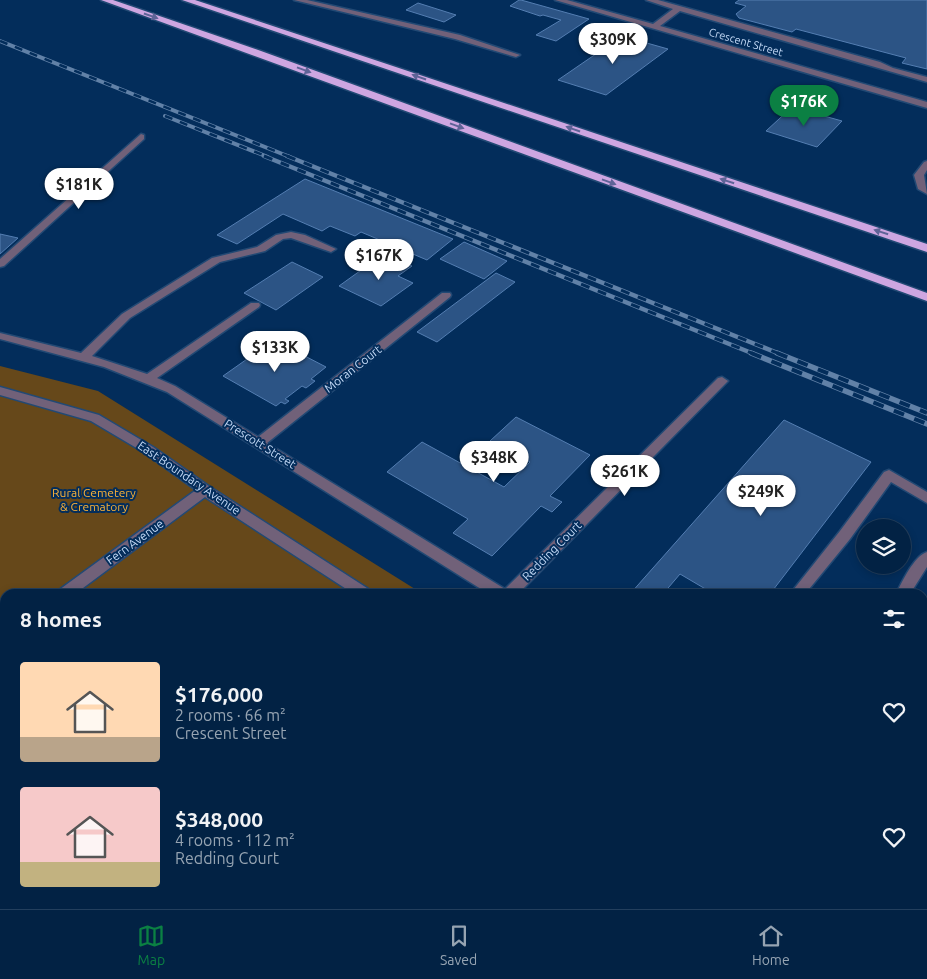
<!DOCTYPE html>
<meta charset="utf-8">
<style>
body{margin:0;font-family:Ubuntu,sans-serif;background:#0c2a4b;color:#f1f3f6;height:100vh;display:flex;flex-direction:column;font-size:19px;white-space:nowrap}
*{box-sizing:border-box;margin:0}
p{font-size:16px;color:#96a4b2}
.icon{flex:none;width:28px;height:28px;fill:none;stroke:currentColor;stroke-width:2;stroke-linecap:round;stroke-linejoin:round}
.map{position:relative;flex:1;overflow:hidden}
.side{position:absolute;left:0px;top:589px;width:928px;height:321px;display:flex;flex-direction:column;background:#022244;border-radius:15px 15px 0 0;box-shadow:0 2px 8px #0003,0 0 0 1px #233f5d}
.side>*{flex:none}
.fabs{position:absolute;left:856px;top:519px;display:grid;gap:10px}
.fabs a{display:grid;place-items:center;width:55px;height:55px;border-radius:50%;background:#022244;box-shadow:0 2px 8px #0003,0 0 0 1px #233f5d;font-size:25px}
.price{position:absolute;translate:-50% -42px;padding:0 11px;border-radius:18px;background:#fff;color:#222;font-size:16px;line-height:32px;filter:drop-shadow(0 1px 2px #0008)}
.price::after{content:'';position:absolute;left:50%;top:30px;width:15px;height:11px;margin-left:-8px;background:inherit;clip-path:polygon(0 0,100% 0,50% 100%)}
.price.active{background:#0b8043;color:#fff}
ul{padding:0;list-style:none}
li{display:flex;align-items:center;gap:15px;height:125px;padding:0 20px}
li span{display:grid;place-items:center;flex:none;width:140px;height:100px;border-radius:5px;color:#555}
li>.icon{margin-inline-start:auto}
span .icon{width:60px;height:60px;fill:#fffc;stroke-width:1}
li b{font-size:21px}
h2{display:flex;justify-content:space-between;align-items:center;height:60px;padding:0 20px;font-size:21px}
.tab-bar{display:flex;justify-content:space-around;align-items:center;height:70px;border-top:1px solid #233f5d;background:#022244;font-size:14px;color:#96a4b2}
.tab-bar a{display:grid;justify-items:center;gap:2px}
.tab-bar .active{color:#0b8043}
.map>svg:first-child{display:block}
.green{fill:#66481a}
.building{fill:#2c5485;stroke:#547eb2}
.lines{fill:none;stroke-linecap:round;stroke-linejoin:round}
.minor-casing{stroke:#224974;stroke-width:3}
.highway-casing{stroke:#224974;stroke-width:3}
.minor{fill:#716179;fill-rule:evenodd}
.highway{fill:#cea6e1;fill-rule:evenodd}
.rail-far2-casing{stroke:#6181a7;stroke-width:4}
.rail-far1-casing{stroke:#6181a7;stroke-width:4.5}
.rail-casing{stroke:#6181a7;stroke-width:5.5}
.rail-far2{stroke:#032d5b;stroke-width:2.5;stroke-dasharray:8;stroke-linecap:butt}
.rail-far1{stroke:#032d5b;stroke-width:3;stroke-dasharray:9;stroke-linecap:butt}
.rail{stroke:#032d5b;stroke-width:4;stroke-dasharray:11;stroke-linecap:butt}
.oneway{fill:#5e6397}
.labels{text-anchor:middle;stroke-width:4;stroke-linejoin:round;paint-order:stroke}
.far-street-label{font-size:11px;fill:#c3d9f6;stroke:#032d5b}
.street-label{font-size:12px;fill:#c3d9f6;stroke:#032d5b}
.park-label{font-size:12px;fill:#fab138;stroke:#032d5b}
</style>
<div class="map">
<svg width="927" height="909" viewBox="0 0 927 909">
<rect width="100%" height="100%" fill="#032d5b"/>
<!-- green -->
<polygon class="green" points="0,366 98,391 423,594 5,594 5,905 922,905 927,909 0,909"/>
<!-- building -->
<g class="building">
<polygon points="519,0 521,0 589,19 556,41 536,35 561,20 543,15 540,16 510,6"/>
<polygon points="739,0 927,0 927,69 902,63 906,58 796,29 792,32 739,18 736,14 746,6 735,3"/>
<polygon points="418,3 456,15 444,22 406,10"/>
<polygon points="622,36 668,49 606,95 558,80"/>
<polygon points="792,107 842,121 817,147 766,131"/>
<polygon points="305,179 453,239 427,260 361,232 355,236 330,226 322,231 283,214 237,244 217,235"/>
<polygon points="0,234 18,238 0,254"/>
<polygon points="464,242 507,261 484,279 440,259"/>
<polygon points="389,256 412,266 398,276 413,283 381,306 339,286 371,263 375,266"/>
<polygon points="292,262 323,277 276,310 244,293"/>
<polygon points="496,273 515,282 437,342 417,332"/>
<polygon points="274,340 326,367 311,379 315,381 306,388 302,386 285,399 289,401 285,404 281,402 276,406 223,376"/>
<polygon points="516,417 590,455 550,496 562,502 552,512 541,506 492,556 453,533 468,519 387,472 422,442 504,487 530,462 490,441"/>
<polygon points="784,420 871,462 770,594 714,594 680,574 663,594 630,594"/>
<polygon points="927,711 927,785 922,782 922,720"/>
</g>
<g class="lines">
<!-- minor casing -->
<g class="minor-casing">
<g id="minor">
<polygon points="294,0 307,0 460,35 520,55 516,57 455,39"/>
<polygon points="555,0 567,0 653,24 673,9 646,0 658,0 880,62 893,68 927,77 927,82 680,11 660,26 927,102 927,108"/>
<polygon points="141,134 144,135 144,139 4,266 0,267 0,259"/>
<polygon points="927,161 927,170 924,175 927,194 918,189 914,175 924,162"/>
<polygon points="291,232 305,235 336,249 331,252 291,238 283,239 265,251 220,262 130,318 92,356 147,374 251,303 259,303 260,305 259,307 157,378 175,386 258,437 442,293 450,293 451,295 450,297 267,443 505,589 718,378 722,377 728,381 518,594 489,594 167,392 104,367 0,339 0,333 81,353 122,314 212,258 257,247 276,235"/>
<polygon points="0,387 99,415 153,447 210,487 370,590 372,594 354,594 205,497 75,594 57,594 59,590 196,490 145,453 91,421 0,395"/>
<polygon points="889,470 927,492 927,503 891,482 850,539 805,594 790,594 840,531 884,472"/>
<path d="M927,552V567L910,594H896C902,582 914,556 927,552Z"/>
<polygon points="5,631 5,645 0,647 0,633"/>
<polygon points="5,770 5,786 0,788 0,771"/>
<polygon points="922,847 927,849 927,866 922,865"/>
<polygon points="399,905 420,905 422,909 401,909"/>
<polygon points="818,905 840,905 842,909 820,909"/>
</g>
</g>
<!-- highway casing -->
<g class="highway-casing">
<g id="highway">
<polygon points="101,0 113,0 261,51 927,293 927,301"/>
<polygon points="182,0 195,0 927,244 927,252"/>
</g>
</g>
<!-- minor -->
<use href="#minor" class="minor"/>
<!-- highway -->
<use href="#highway" class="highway"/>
<!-- rail-far2 casing -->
<g class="rail-far2-casing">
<g id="rail-far2">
<polyline points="0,41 290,157"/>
<polyline points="165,116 268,157"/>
</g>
</g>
<!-- rail-far1 casing -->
<g class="rail-far1-casing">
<g id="rail-far1">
<polyline points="264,156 754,354"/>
<polyline points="287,156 780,354"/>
</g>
</g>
<!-- rail casing -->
<g class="rail-casing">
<g id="rail">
<polyline points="751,353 927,424"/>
<polyline points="777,353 927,413"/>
</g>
</g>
<!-- rail-far2 -->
<use href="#rail-far2" class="rail-far2"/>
<!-- rail-far1 -->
<use href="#rail-far1" class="rail-far1"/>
<!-- rail -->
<use href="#rail" class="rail"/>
</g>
<!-- one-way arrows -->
<defs><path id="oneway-solid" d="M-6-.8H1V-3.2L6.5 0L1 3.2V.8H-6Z" transform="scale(1.25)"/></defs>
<g class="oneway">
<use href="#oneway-solid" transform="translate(151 16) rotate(19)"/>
<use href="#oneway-solid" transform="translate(304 70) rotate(20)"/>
<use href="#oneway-solid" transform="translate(419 77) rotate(-161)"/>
<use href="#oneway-solid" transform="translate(457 126) rotate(20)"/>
<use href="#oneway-solid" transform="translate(573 129) rotate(-161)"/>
<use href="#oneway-solid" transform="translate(727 181) rotate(-162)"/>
<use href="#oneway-solid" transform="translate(609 182) rotate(20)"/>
<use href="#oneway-solid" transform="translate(881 232) rotate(-162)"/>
</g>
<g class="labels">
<!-- far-street labels -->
<g class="far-street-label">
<text transform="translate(746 42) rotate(16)" y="4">Crescent Street</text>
</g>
<!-- street labels -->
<g class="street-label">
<text transform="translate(353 369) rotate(-38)" y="4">Moran Court</text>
<text transform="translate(260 444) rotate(32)" y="4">Prescott Street</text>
<text transform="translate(189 478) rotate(34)" y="4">East Boundary Avenue</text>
<text transform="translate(135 542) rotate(-36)" y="4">Fern Avenue</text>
<text transform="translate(552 551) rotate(-45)" y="4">Redding Court</text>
</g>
<!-- park labels -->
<g class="park-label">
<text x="94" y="497">Rural Cemetery<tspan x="94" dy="14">&amp; Crematory</tspan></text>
</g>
</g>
</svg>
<div class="fabs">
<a><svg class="icon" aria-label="layers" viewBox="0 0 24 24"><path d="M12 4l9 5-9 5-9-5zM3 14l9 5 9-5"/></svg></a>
</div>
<b class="price" style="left:613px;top:65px">$309K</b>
<b class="price active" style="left:804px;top:127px">$176K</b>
<b class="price" style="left:79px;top:210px">$181K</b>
<b class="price" style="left:379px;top:281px">$167K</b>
<b class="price" style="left:275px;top:373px">$133K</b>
<b class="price" style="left:494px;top:483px">$348K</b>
<b class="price" style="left:625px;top:497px">$261K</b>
<b class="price" style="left:761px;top:517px">$249K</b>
<section class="side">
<h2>8 homes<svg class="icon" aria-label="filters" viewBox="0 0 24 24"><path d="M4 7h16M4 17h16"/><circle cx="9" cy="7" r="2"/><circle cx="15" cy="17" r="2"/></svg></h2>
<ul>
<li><span style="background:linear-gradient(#ffd9b3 75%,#b9a48a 0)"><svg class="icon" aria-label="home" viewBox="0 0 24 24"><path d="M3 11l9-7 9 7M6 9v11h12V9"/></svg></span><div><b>$176,000</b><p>2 rooms · 66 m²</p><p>Crescent Street</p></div><svg class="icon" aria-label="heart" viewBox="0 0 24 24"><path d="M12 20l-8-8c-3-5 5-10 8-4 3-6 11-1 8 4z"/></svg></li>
<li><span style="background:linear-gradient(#f6c9c9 75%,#c2b280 0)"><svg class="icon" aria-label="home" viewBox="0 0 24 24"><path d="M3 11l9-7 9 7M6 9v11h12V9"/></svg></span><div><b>$348,000</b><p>4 rooms · 112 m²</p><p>Redding Court</p></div><svg class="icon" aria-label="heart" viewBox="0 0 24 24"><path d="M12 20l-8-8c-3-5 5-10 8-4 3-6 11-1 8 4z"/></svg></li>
</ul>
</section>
</div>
<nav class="tab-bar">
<a class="active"><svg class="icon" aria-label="map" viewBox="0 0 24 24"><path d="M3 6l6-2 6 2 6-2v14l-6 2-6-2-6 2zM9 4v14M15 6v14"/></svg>Map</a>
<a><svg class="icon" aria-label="saved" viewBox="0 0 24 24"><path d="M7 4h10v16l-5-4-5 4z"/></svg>Saved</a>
<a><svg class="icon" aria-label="home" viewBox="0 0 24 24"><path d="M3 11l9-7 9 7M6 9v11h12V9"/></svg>Home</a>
</nav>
